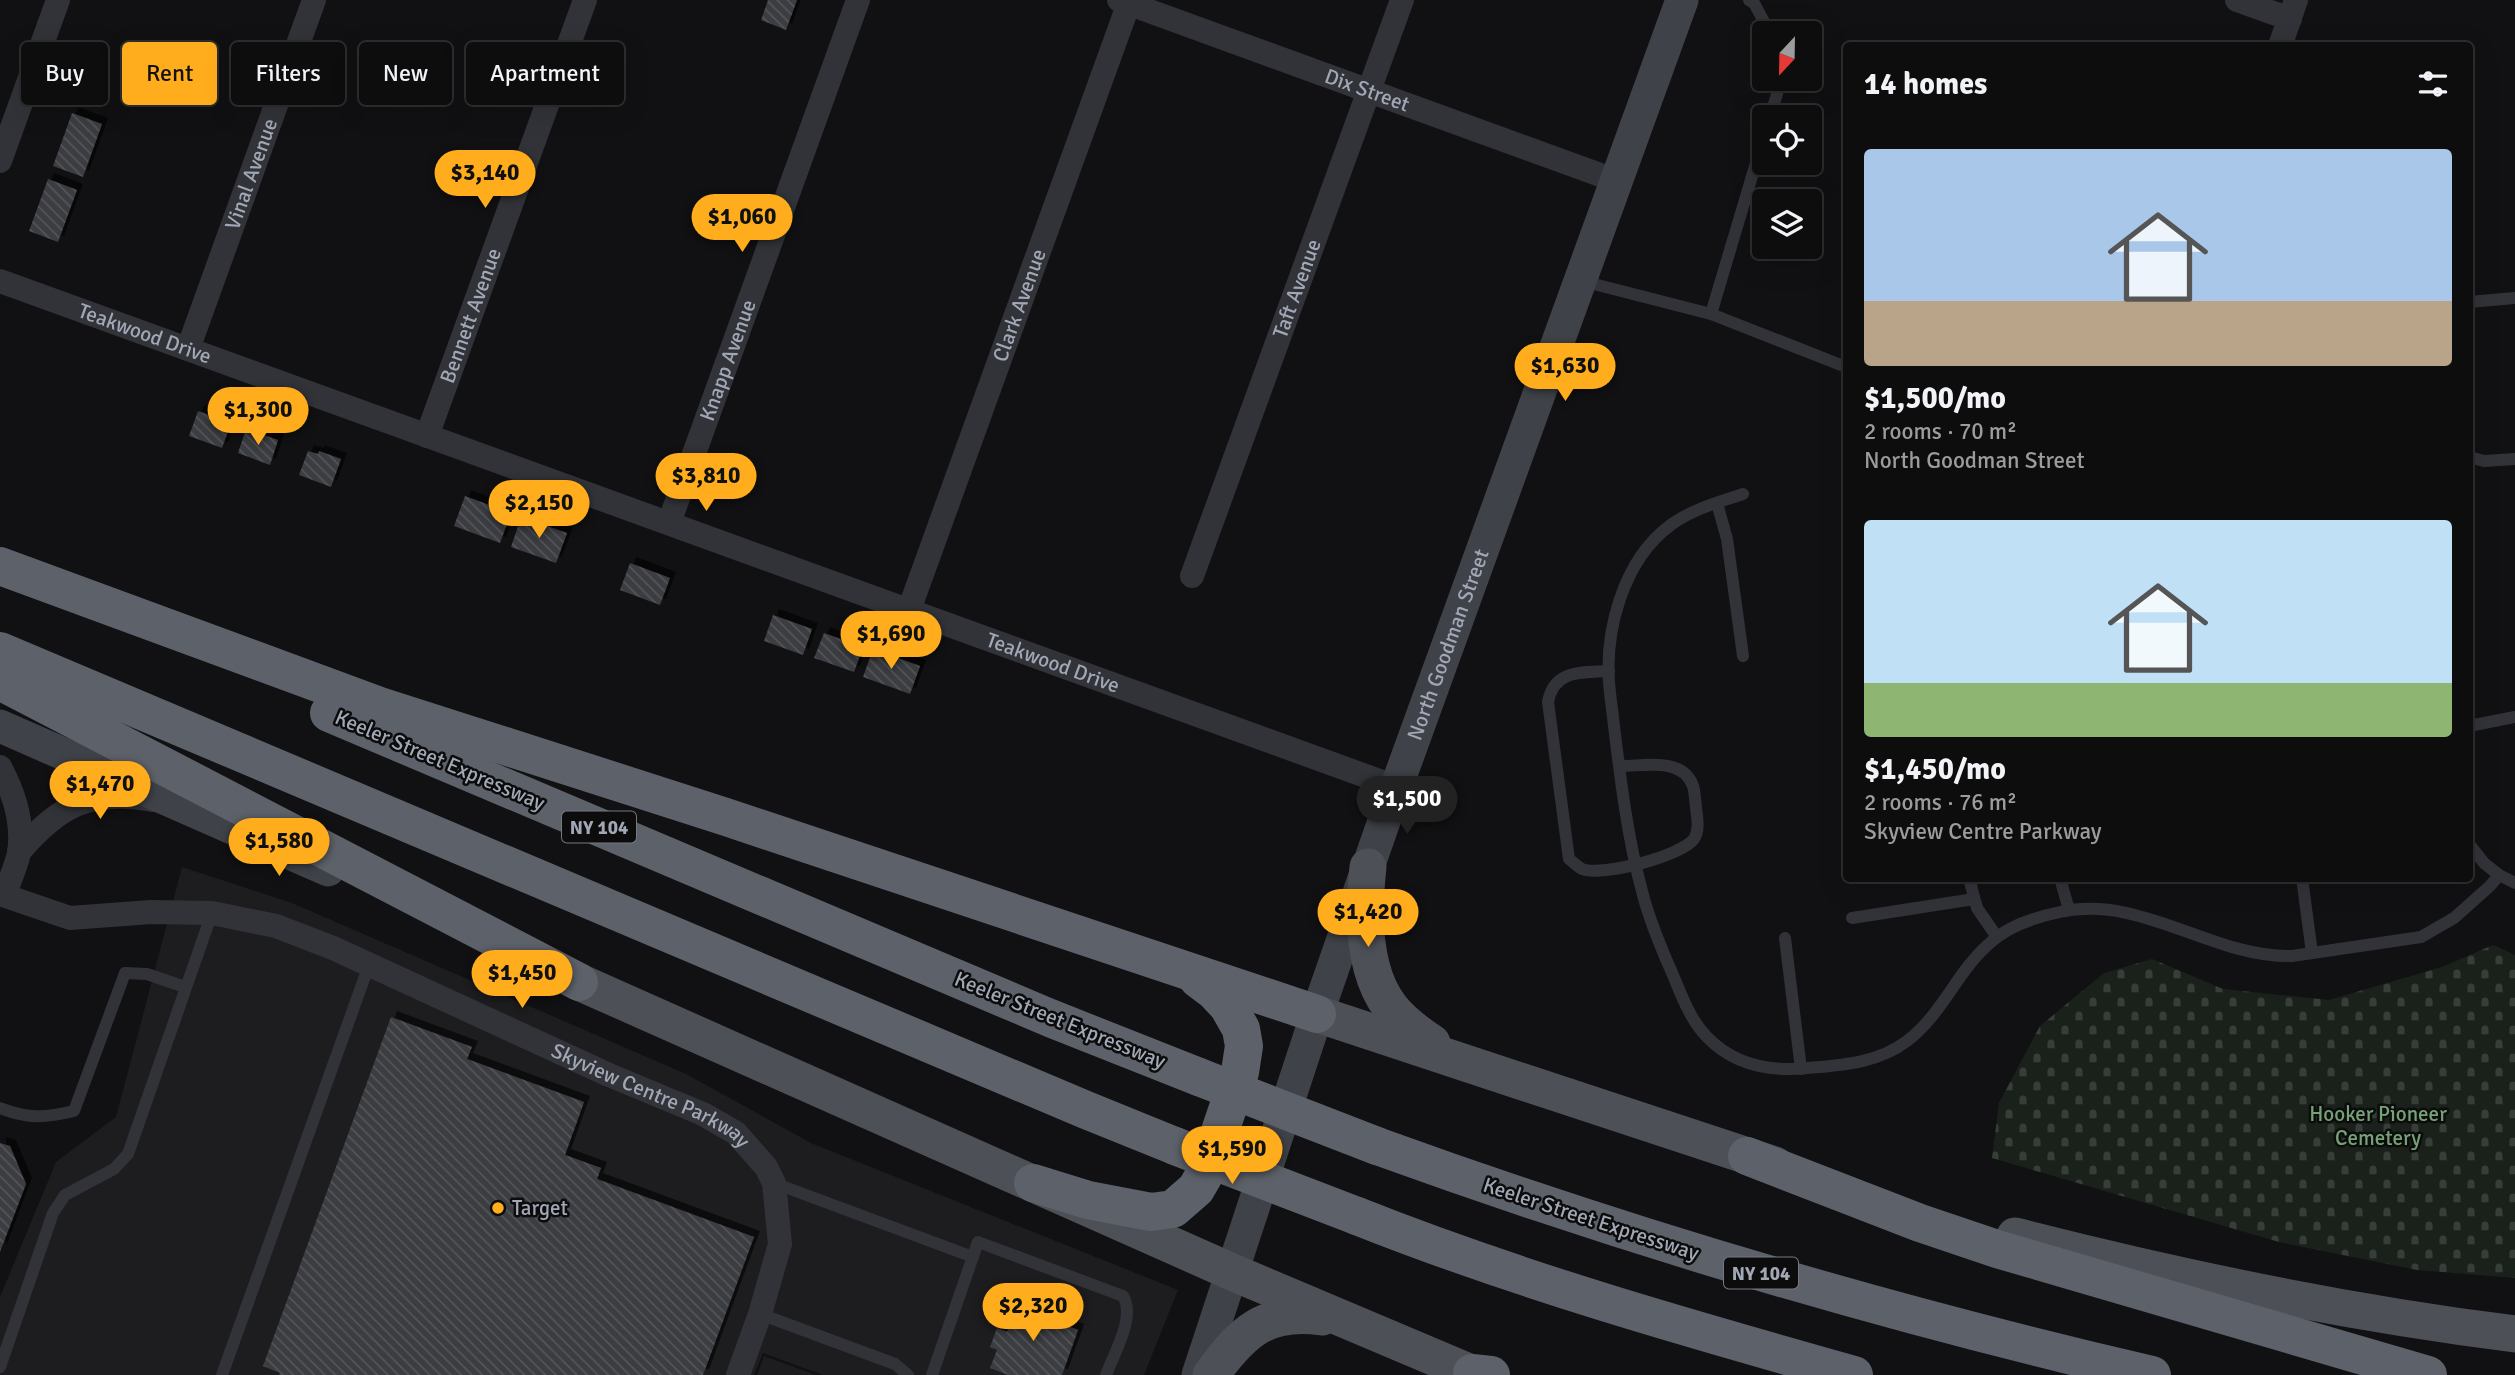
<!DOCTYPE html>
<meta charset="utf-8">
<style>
body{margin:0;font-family:Signika,sans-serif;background:#1b1b1c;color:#f1f3f6;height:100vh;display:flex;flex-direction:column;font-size:26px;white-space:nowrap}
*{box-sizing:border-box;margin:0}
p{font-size:23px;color:#9a9c9e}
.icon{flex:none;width:38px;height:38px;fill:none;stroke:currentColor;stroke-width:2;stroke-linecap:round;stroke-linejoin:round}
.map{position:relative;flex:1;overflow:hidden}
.details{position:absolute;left:1843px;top:42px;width:630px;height:840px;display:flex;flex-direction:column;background:#0d0d0e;border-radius:7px;box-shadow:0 7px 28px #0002,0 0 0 2px #2d2d2e}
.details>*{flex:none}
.guide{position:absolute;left:21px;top:42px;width:665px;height:63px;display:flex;gap:14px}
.needle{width:46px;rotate:202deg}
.fabs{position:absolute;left:1752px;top:21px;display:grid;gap:14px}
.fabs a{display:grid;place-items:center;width:70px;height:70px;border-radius:7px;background:#0d0d0e;box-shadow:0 7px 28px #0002,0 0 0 2px #2d2d2e;font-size:35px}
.price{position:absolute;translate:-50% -60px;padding:0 16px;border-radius:24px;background:#ffad1c;color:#111;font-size:23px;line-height:46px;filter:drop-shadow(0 2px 4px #0008)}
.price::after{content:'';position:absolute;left:50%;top:42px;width:21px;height:16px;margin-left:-10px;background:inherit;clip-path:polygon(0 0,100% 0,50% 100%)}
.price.selected{background:#222;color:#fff}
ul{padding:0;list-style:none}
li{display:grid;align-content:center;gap:14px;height:371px;padding:0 21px}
li span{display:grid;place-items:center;height:217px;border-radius:7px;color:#555}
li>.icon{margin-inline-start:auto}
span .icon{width:126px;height:126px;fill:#fffc;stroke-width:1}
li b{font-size:30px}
h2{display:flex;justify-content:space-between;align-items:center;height:84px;padding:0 21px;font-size:30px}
.chip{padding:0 24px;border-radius:7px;background:#0d0d0e;box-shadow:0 7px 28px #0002,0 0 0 2px #2d2d2e;font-size:24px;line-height:63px}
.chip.selected{background:#ffad1c;color:#111}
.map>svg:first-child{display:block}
.built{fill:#1d1d20}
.cemetery{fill:url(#cemetery-stones)}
.building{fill:url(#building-back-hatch);filter:url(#shadow)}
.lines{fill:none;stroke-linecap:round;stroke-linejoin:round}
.service{stroke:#313338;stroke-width:12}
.minor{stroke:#313338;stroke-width:24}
.secondary{stroke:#3f4248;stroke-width:33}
.primary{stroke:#4d5057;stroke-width:37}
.motorway{stroke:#5d6169;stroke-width:38}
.motorway-bridge{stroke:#5d6169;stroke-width:38}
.poi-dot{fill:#ffad1c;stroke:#0c0c0d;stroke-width:2.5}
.labels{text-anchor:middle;stroke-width:5;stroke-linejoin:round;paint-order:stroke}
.shield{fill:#0c0c0d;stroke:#747883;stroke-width:2}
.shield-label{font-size:19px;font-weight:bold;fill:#a1a7b5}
.street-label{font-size:21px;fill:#a1a7b5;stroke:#0c0c0d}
.park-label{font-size:21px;fill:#76a277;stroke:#0c0c0d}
.poi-label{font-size:21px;fill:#a1a7b5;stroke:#0c0c0d;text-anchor:start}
</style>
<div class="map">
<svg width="2515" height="1375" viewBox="0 0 2515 1375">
<defs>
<pattern id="cemetery-stones" width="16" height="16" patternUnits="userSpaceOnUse" patternTransform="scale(1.75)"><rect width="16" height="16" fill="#19211a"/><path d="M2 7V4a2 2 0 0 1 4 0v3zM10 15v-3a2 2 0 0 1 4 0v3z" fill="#373e39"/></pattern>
<pattern id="building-back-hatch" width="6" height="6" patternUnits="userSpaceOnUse" patternTransform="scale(1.75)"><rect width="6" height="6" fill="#3a3c41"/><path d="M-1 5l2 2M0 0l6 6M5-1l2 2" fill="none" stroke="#53555a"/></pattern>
<filter id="shadow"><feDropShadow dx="6" dy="-6" stdDeviation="0" flood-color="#0009"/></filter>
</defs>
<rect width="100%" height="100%" fill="#111113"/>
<!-- built -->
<g class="built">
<polygon points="182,867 292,903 686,1074 811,1143 1178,1290 1144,1375 823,1375 763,1353 754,1375 0,1375 0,1297 56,1162 116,1117"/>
<polygon points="764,1356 816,1375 757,1375"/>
</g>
<!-- cemetery -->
<polygon class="cemetery" points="2493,945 2515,955 2515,1278 2417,1270 2279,1242 1992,1158 1999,1103 2040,1026 2104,973 2152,959 2223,989 2329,1000 2442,967"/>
<!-- building -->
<g class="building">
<polygon points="768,0 797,0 786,30 761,20"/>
<polygon points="72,113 102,124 83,177 53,166"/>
<polygon points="48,179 77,190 58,242 29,231"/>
<polygon points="198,411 231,423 222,448 189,436"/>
<polygon points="246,429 278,440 270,465 238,453"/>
<polygon points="308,451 318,454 319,451 341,459 331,487 299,475"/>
<polygon points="465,496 511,513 500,543 454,526"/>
<polygon points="521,517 567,533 556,563 511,547"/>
<polygon points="630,563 670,578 660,605 620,590"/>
<polygon points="773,615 812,629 803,655 764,641"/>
<polygon points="824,633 863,647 854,672 814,658"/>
<polygon points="873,649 920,666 910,694 863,677"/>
<polygon points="391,1017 472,1047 467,1059 584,1102 565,1155 601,1168 597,1179 754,1237 703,1375 279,1375 280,1373 263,1366"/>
<polygon points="0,1143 10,1146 26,1184 0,1252"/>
<polygon points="1018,1300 1061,1315 1058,1322 1078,1330 1062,1375 1008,1375 990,1368 997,1350 990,1347 997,1328 1007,1332"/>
</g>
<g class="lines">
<!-- service -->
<g class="service">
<polyline points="1749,0 1754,3 1770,33"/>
<polyline points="1770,117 1777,94 1777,79"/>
<polyline points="1764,136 1711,314 1846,367"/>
<polyline points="1582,281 1711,314"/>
<polyline points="2469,302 2515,298"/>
<polyline points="2469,457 2484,461 2515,459"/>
<path d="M1743,494C1719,502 1693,509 1672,524C1622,560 1603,634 1610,693C1618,757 1625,829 1642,891C1649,920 1661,948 1673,975C1682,997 1691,1021 1707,1037C1735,1066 1771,1072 1808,1068C1843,1065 1878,1063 1907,1041C1942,1015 1957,971 1990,943C2008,926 2036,917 2060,912C2142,894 2212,958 2292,956L2421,937L2454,918L2490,886L2499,875L2515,883"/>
<polyline points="1717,503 1727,539 1743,656"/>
<path d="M1609,671C1582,673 1554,669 1548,702L1569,859C1573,862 1578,867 1582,869C1602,877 1681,856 1694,839C1700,830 1697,817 1696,807C1695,801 1695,792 1693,786C1683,757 1645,766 1621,766"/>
<polyline points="2469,726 2515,717"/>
<polyline points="2469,844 2484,863 2499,875"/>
<polyline points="1969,878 1977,908 1997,937"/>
<polyline points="2060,878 2069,910"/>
<polyline points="2302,878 2312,953"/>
<polyline points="1852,918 1974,899"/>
<polyline points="1785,938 1801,1069"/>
<path d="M0,1108C29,1119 45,1118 74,1111L125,973L147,974L185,987"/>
<polyline points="774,1183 973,1257"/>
<polyline points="760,1314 895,1364 908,1375"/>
<polyline points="0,1367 53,1213 65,1195 114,1169 128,1154 212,913"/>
<polyline points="222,1375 369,965"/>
<path d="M932,1375L978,1242L1123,1296C1136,1317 1114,1353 1106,1375"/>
</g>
<!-- minor -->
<g class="minor">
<path id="s1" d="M1119,0L1617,181"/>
<polyline points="2237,0 2290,19"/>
<polyline points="2280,46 2296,0"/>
<polyline points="0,161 58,0"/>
<path id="s2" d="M0,281L1396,787"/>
<path id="s3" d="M188,349L314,0"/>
<path id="s4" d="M427,436L585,0"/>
<path id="s5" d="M669,523L858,0"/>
<path id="s6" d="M1192,576L1402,0"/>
<path id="s7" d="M909,610L1130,0"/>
<path d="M0,767C14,793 24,822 19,853C16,867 9,882 4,895"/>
<path d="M19,852C59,805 90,789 153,800"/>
<path id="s8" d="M0,894L70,918L151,912L212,913L276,926L333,948L609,1075L703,1114L736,1133L766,1167L774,1183L780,1244L760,1314L738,1375"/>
</g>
<!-- secondary -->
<g class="secondary">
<polyline points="0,726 328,870"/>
<path id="s9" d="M1198,1375L1317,1014L1383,824L1682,0"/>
</g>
<!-- primary -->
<g class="primary">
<path d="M1368,867C1363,911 1362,971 1391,1008C1402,1022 1417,1033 1432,1043"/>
<polyline points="579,982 1232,1272 1476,1375"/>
<polyline points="1317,1014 1775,1165"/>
<path d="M2015,1236C2179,1278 2347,1313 2515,1334"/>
<path d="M1211,1375C1242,1332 1266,1309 1322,1317"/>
</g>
<!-- motorway -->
<g class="motorway">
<polyline points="0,566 380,706 726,817 1317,1014"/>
<polyline points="0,651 1086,1110 1175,1146"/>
<polyline points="0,681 579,982"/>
<polyline points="329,713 1050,1018 1199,1077"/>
<path d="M1377,1146C1631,1238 1889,1314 2152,1375"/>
<polyline points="1747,1156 1920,1223 1997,1249 2428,1375"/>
<polyline points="1033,1183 1088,1200 1151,1212 1173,1209 1196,1189 1207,1170 1240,1072 1244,1046 1241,1029 1228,1006 1214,991 1198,979"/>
<path d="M1357,1216C1518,1280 1687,1328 1854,1375"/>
<polyline points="1472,1373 1491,1375"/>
</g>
<!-- motorway-bridge -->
<g class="motorway-bridge">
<polyline points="1199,1077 1377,1146"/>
<polyline points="1175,1146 1357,1216"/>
</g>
</g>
<!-- markers -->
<circle class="poi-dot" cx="498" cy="1208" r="7"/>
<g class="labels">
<!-- shield labels -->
<g class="shield">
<rect x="562" y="811.5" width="74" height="31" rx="5"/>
<rect x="1724" y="1257.5" width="74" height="31" rx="5"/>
</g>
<g class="shield-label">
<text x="599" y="834">NY 104</text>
<text x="1761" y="1280">NY 104</text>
</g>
<!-- street labels -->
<g class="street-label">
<text dy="7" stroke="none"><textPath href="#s1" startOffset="264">Dix Street</textPath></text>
<text dy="7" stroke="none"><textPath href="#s3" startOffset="186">Vinal Avenue</textPath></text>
<text dy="7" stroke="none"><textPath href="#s6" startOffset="306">Taft Avenue</textPath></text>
<text dy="7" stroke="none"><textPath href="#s7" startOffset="324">Clark Avenue</textPath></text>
<text dy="7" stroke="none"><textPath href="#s4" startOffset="128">Bennett Avenue</textPath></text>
<text dy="7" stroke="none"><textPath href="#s2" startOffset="154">Teakwood Drive</textPath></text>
<text dy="7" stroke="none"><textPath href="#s5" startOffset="173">Knapp Avenue</textPath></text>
<text dy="7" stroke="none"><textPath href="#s9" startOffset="772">North Goodman Street</textPath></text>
<text dy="7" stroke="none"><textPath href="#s2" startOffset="1120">Teakwood Drive</textPath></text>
<text transform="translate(440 760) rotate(23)" y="7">Keeler Street Expressway</text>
<text transform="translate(1060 1020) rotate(22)" y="7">Keeler Street Expressway</text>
<text dy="7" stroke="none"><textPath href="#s8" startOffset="693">Skyview Centre Parkway</textPath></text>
<text transform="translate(1591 1219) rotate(18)" y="7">Keeler Street Expressway</text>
</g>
<!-- park labels -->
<g class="park-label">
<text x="2378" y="1121">Hooker Pioneer<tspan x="2378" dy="24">Cemetery</tspan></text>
</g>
<!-- poi labels -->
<g class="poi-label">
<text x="512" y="1215">Target</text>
</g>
</g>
</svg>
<div class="fabs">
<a><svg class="needle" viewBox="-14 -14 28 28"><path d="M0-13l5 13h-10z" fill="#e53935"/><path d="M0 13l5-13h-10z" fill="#9a9c9e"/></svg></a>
<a><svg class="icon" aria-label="locate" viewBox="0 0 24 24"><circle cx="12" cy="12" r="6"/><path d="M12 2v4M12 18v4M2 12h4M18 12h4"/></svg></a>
<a><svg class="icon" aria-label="layers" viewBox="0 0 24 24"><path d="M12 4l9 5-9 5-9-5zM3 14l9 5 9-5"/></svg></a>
</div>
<b class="price" style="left:485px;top:210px">$3,140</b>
<b class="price" style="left:742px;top:254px">$1,060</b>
<b class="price" style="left:1565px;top:403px">$1,630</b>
<b class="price" style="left:258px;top:447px">$1,300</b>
<b class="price" style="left:706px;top:513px">$3,810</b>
<b class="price" style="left:539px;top:540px">$2,150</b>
<b class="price" style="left:891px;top:671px">$1,690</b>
<b class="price" style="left:100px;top:821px">$1,470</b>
<b class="price selected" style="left:1407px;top:836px">$1,500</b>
<b class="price" style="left:279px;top:878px">$1,580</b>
<b class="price" style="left:1368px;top:949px">$1,420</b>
<b class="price" style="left:522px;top:1010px">$1,450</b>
<b class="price" style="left:1232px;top:1186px">$1,590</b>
<b class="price" style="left:1033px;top:1343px">$2,320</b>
<div class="guide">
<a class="chip">Buy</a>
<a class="chip selected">Rent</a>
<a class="chip">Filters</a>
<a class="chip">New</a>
<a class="chip">Apartment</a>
</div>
<section class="details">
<h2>14 homes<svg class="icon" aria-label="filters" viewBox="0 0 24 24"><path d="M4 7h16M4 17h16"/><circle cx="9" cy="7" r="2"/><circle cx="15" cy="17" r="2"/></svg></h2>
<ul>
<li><span style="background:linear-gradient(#a9c7e8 70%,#b9a48a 0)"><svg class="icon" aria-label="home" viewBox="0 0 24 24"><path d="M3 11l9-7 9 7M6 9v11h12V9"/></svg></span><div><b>$1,500/mo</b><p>2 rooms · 70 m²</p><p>North Goodman Street</p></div></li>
<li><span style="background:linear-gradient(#bfe0f5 75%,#8fb573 0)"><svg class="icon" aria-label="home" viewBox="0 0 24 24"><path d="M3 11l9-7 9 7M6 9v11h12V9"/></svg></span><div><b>$1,450/mo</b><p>2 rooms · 76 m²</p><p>Skyview Centre Parkway</p></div></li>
</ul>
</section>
</div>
